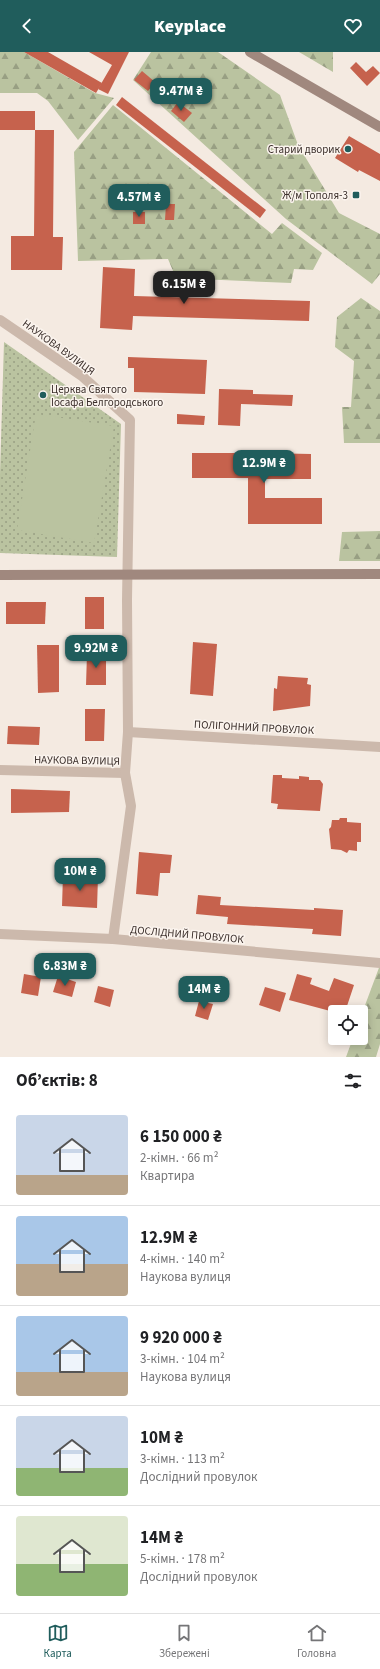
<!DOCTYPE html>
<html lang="uk">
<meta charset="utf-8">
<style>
body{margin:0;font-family:"Source Sans 3",sans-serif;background:#f2f2f2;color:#202124;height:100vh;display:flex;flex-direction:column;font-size:15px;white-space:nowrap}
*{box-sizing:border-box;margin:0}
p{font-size:13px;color:#757577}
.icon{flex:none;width:22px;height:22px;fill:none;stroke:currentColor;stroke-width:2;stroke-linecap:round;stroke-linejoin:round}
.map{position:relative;height:1005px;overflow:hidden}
.drawer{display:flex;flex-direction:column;background:#fff;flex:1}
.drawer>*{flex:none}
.fabs{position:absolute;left:328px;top:953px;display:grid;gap:8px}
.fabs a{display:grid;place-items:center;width:40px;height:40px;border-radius:4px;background:#fff;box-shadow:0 2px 10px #0003;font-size:20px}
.price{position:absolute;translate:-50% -34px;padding:0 9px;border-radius:8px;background:#205d5c;color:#fff;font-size:13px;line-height:26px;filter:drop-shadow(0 1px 2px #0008)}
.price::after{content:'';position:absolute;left:50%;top:24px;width:12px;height:9px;margin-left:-6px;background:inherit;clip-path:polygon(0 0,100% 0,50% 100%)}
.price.selected{background:#222;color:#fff}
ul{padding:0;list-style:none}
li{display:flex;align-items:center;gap:12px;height:100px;padding:0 16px}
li+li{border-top:1px solid #e0e0e0}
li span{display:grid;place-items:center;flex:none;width:112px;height:80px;border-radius:4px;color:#555}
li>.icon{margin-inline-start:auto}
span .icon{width:48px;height:48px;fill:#fffc;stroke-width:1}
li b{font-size:17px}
h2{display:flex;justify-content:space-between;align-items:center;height:48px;padding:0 16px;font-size:17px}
header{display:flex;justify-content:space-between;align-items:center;height:52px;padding:0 16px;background:#205d5c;color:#fff;font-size:18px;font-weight:800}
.tabs{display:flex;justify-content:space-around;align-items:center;height:56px;border-top:1px solid #e0e0e0;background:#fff;font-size:11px;color:#757577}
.tabs a{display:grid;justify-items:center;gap:2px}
.tabs .selected{color:#205d5c}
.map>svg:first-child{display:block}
.grass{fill:url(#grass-dots)}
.forest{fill:url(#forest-firs)}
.green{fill:#bac3a0}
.building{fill:#c6624d}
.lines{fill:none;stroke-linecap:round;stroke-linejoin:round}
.street{stroke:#ccb9ac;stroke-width:10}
.secondary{stroke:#a0887e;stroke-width:10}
.poi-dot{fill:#205d5c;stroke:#fbf4ee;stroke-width:1.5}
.labels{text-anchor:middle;stroke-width:3;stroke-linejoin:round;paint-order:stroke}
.poi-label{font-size:11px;fill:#3b2f2b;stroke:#fbf4ee;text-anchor:end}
.street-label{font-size:11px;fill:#3b2f2b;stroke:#fbf4ee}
</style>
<header><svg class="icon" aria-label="back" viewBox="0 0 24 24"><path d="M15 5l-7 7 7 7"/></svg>Keyplace<svg class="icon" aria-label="heart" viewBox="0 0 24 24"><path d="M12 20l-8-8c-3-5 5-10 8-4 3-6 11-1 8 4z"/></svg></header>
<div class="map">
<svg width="380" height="1005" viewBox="0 0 380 1005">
<defs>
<pattern id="grass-dots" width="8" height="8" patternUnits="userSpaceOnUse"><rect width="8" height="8" fill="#bac3a0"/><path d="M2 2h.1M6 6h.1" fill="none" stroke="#989f83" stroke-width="1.8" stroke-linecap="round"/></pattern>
<pattern id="forest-firs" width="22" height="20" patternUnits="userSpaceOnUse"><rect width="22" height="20" fill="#bac3a0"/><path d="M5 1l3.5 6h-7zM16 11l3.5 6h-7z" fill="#989f83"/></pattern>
</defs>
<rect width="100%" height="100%" fill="#f4eae1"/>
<!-- grass -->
<polygon class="grass" points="4,290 121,372 117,505 0,501 0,422"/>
<!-- forest -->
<g class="forest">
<polygon points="0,0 24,0 95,41 114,46 78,88 48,49 37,41 0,41"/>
<polygon points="151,0 218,0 280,43 298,93 339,161 380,182 380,222 372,232 286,167 133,28"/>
<polygon points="299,0 333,0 333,20"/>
<polygon points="113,53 272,182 282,171 322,201 313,218 294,217 291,231 176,226 168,207 78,209 74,100"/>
<polygon points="361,246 380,259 380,391 344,391 342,355 351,355 354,309 335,295 337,265"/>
<polygon points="380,479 380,509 339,509 342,480"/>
<polygon points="380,913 380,992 376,1005 346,1005 353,986 361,986 361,964"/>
</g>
<!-- green -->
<polygon class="green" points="36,362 114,374 94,491 17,478"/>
<!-- building -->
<g class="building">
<polygon points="24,0 48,0 102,31 96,41"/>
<polygon points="89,0 129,0 108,42 98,37 112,13"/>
<polygon points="356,10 366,20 373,14 380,21 367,34 350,16"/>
<polygon points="142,19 155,30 148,39 134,28"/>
<polygon points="122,45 266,158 260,166 116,53"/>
<polygon points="178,50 192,61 184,70 171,59"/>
<rect x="0" y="59" width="35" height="19"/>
<polygon points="35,78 54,78 53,185 63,185 62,218 11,218 11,184 34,184"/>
<polygon points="349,84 380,102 380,129 359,118 358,120 335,106"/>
<polygon points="166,152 175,152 174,168 165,168"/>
<rect x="133" y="160" width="12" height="12"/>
<polygon points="103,215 135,217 134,244 310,249 309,269 133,264 132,278 100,276"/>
<polygon points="128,305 207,308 205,342 134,340 134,316 128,316"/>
<polygon points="219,337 253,338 253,342 293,343 292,354 241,352 240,374 218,373"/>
<polygon points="177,362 205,364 204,373 177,372"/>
<polygon points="192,401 248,401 248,409 265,409 265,401 311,402 311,427 265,427 265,446 322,446 322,472 248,472 248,426 192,426"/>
<rect x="85" y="545" width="19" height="32"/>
<polygon points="6,550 46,550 45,572 6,572"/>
<polygon points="193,590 217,592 213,644 190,642"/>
<polygon points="37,593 59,593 59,640 38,641"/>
<polygon points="87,601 106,601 106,633 86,633"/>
<polygon points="278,624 308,626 307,632 311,633 310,654 273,659 274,636 277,637"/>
<polygon points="85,657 105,657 104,689 85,689"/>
<polygon points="8,674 40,675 39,693 7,692"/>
<polygon points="273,723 282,723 282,726 299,727 299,724 309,725 309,728 320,728 323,732 320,759 277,757 278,752 271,751"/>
<polygon points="11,737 70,739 69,760 11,761"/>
<polygon points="340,766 347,766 347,770 361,771 361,790 357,790 357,799 349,798 347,801 341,798 331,797 329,777 331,775 332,768 339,768"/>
<polygon points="139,800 172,803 170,821 160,821 158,844 136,842"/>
<polygon points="63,823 98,825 97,856 62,854"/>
<polygon points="198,843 221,845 220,853 314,858 314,856 343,858 341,884 312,882 313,877 227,872 228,865 196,862"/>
<polygon points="24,922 41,925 38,944 21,941"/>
<polygon points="297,922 312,926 310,932 329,939 334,926 354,933 345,960 334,960 289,948"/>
<polygon points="58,924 76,930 72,945 53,940"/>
<polygon points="98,934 114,938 110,955 94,950"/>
<polygon points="265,935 286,941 280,960 259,953"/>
<polygon points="199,949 213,952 208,968 195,964"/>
</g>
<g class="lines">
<!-- street -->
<g class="street">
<polyline points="0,268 82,324 130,368 127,548 128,680 125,721 0,718"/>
<polyline points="128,680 380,695"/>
<polyline points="0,882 113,887 380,911"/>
<polyline points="113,887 131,754 125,721"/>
</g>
<!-- secondary -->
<g class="secondary">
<polyline points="250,0 380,75"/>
<polyline points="0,523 380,522"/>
</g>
</g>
<!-- markers -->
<g class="poi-dot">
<circle cx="348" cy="97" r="4"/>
<rect x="352" y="139" width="8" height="8" rx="2"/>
<circle cx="43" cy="343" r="4"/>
</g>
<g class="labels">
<!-- poi labels -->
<g class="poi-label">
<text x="340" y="101">Старий дворик</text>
<text x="348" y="147">Ж/м Тополя-3</text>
<text x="51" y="341" text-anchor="start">Церква Святого<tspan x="51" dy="13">Іосафа Белгородського</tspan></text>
</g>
<!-- street labels -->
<g class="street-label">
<text transform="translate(59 295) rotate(36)" y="4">НАУКОВА ВУЛИЦЯ</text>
<text transform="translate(254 675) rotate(3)" y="4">ПОЛІГОННИЙ ПРОВУЛОК</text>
<text transform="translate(77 708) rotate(1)" y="4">НАУКОВА ВУЛИЦЯ</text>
<text transform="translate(187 882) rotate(5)" y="4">ДОСЛІДНИЙ ПРОВУЛОК</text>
</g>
</g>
</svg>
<div class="fabs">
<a><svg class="icon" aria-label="locate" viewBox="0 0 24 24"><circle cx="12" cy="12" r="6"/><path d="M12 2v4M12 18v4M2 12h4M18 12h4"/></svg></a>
</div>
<b class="price" style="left:181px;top:60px">9.47M ₴</b>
<b class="price" style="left:139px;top:166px">4.57M ₴</b>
<b class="price selected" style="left:184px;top:253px">6.15M ₴</b>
<b class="price" style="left:264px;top:432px">12.9M ₴</b>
<b class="price" style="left:96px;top:617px">9.92M ₴</b>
<b class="price" style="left:80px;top:840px">10M ₴</b>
<b class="price" style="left:65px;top:935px">6.83M ₴</b>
<b class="price" style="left:204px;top:958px">14M ₴</b>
</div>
<section class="drawer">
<h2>Об’єктів: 8<svg class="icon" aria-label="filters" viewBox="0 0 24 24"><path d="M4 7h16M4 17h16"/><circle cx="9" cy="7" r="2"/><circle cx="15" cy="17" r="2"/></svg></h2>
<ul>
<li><span style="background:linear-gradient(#c9d6e8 75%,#b9a48a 0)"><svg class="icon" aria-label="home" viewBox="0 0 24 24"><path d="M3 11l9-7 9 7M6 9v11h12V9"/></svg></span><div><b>6 150 000 ₴</b><p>2-кімн. · 66 m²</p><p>Квартира</p></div></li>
<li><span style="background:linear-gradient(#a9c7e8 60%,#b9a48a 0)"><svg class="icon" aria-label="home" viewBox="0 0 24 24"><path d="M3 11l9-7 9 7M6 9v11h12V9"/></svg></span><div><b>12.9M ₴</b><p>4-кімн. · 140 m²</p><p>Наукова вулиця</p></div></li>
<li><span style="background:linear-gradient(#a9c7e8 70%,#b9a48a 0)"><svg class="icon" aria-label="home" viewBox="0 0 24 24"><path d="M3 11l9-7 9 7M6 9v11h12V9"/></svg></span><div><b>9 920 000 ₴</b><p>3-кімн. · 104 m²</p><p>Наукова вулиця</p></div></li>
<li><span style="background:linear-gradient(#c9d6e8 65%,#8fb573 0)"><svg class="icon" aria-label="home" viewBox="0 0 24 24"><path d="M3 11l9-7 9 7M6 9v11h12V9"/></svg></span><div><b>10M ₴</b><p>3-кімн. · 113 m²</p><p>Дослідний провулок</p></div></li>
<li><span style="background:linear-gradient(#dfe7d0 60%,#8fb573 0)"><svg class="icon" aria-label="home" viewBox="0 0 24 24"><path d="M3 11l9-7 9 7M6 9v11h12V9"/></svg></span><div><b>14M ₴</b><p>5-кімн. · 178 m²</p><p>Дослідний провулок</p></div></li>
</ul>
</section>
<nav class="tabs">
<a class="selected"><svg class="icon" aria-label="map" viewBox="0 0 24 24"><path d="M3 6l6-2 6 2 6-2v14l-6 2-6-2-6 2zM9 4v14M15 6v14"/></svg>Карта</a>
<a><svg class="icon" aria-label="saved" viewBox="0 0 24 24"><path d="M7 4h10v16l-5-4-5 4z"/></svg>Збережені</a>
<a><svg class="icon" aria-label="home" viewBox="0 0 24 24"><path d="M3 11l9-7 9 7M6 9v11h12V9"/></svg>Головна</a>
</nav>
